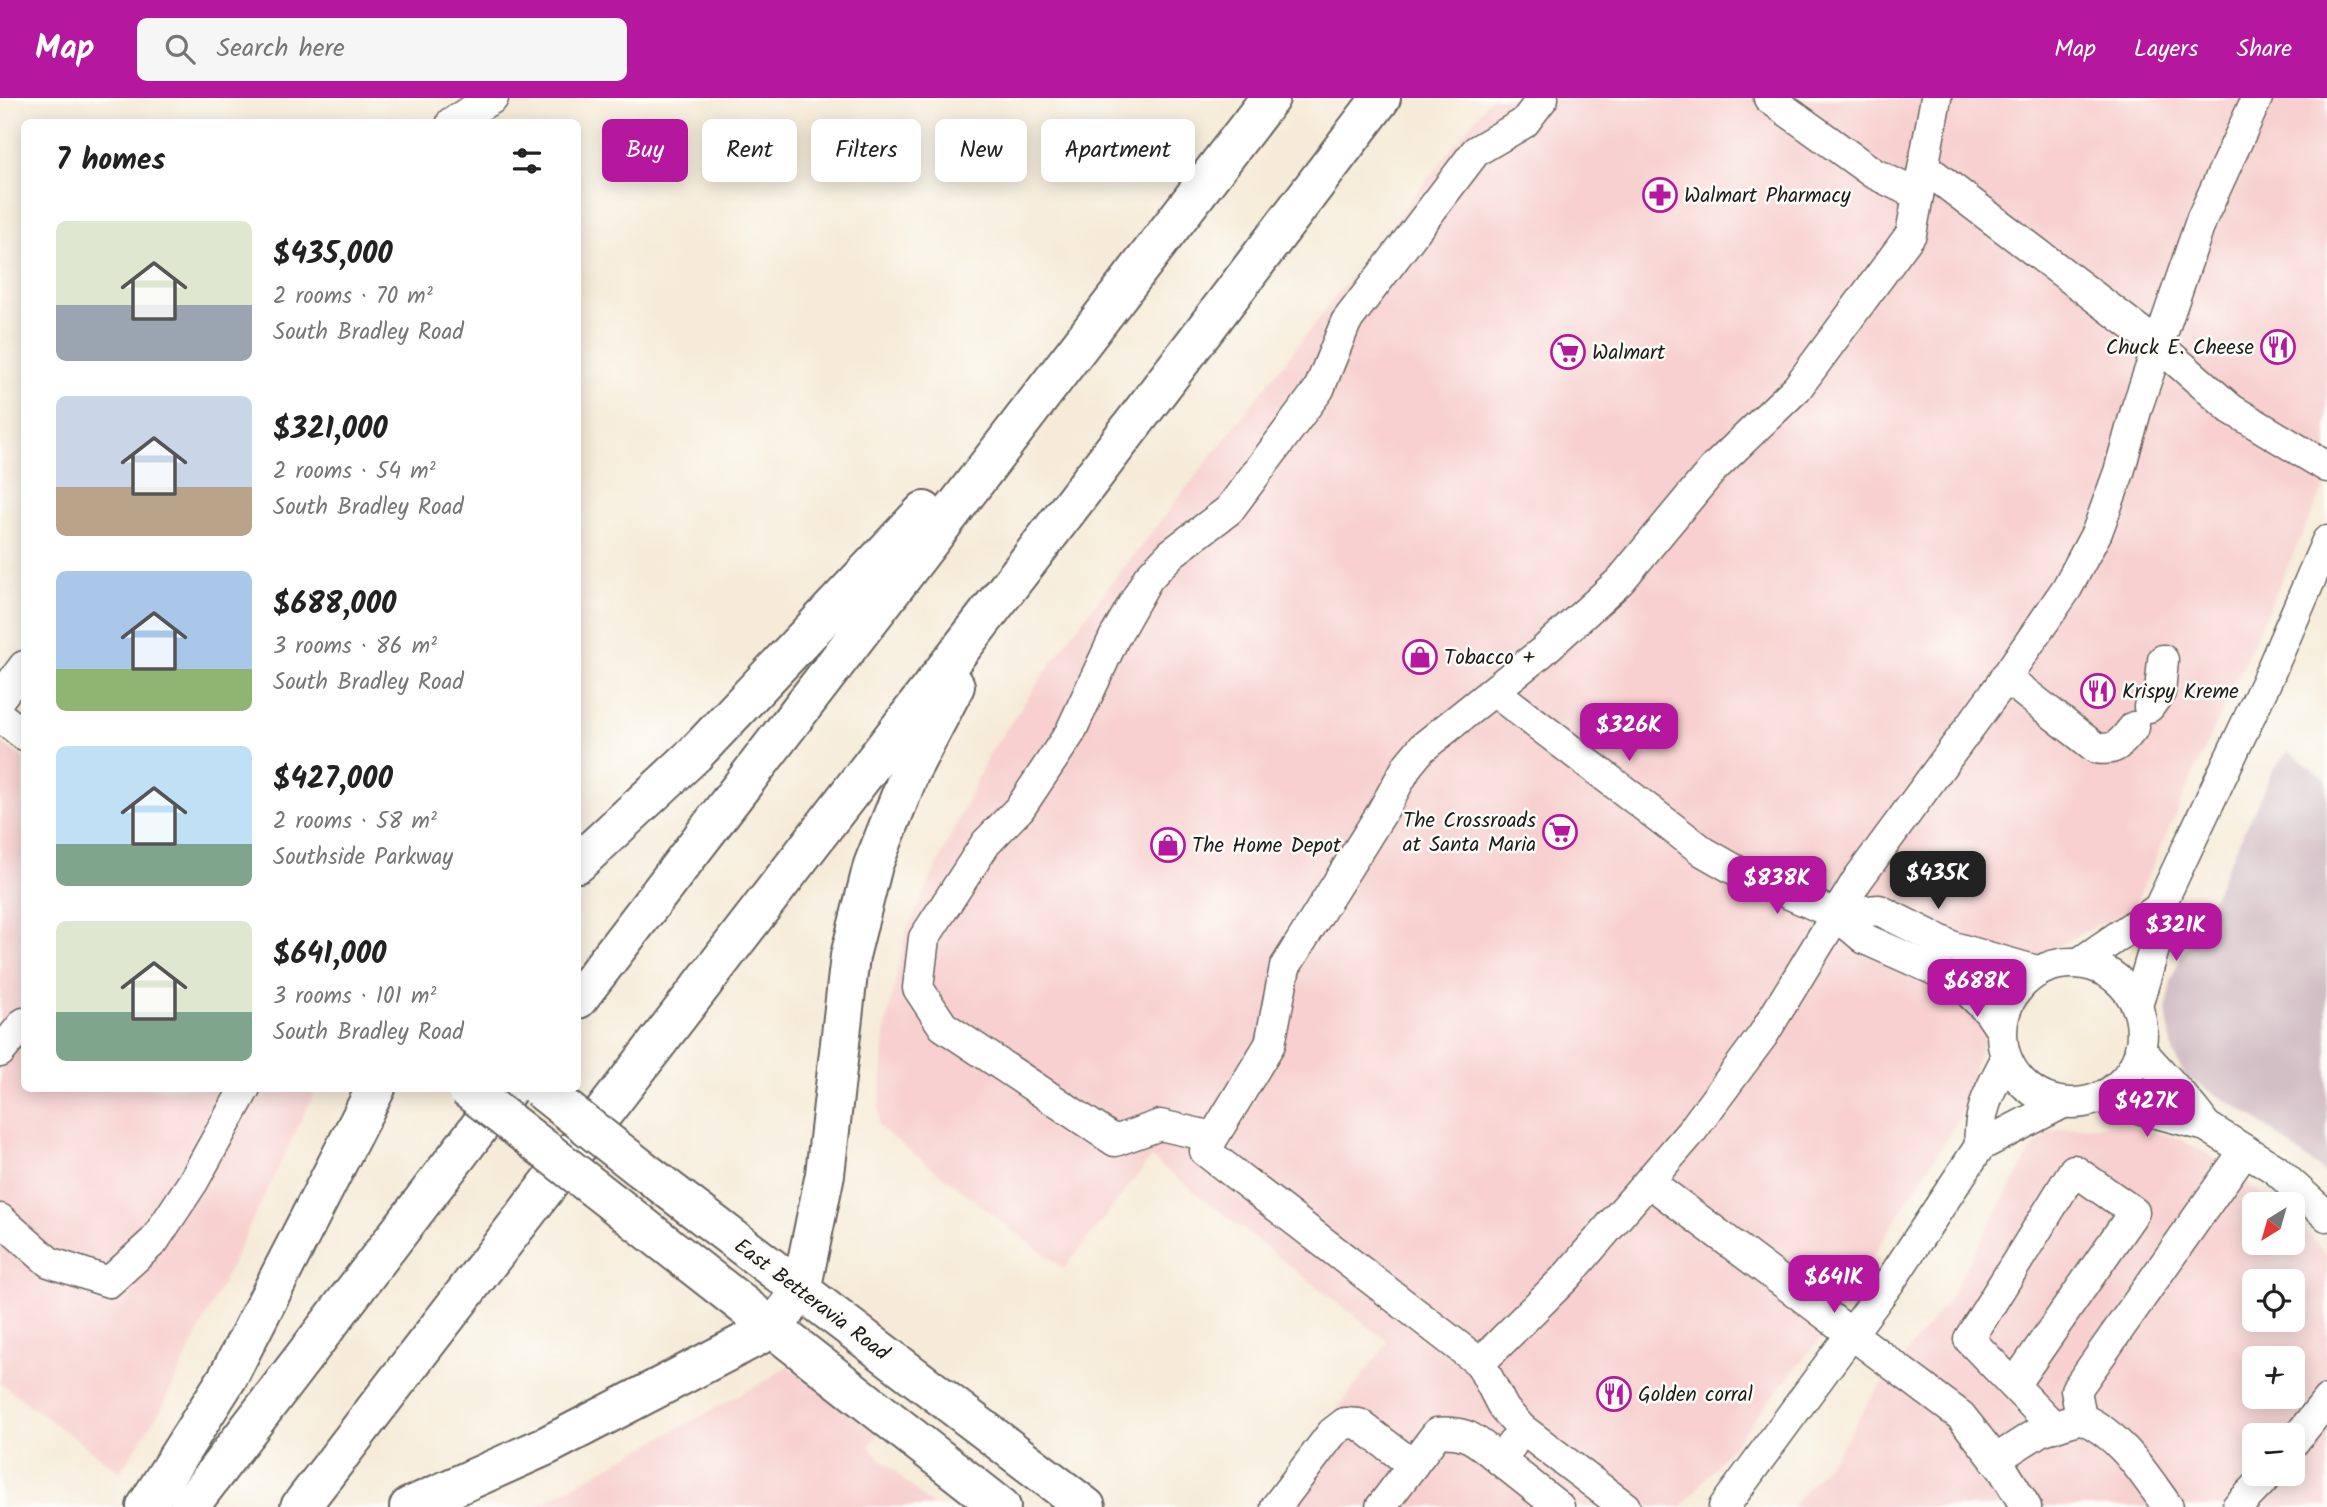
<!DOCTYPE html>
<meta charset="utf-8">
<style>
body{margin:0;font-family:Kalam,sans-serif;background:#f6f6f6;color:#222;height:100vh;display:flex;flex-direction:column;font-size:26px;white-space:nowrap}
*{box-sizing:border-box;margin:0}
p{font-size:23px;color:#767676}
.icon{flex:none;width:38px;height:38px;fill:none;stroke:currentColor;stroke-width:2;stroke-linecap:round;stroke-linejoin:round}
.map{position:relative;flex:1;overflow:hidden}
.details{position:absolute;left:21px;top:21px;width:560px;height:973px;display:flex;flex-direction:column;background:#fff;border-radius:10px;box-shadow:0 4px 18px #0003}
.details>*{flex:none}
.hud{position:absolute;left:602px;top:21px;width:665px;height:63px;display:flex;gap:14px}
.needle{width:46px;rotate:217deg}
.controls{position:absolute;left:2242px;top:1094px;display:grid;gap:14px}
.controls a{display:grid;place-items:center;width:63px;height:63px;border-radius:10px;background:#fff;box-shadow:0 4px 18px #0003;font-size:35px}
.price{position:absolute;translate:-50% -60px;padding:0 16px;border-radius:14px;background:#b5179e;color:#fff;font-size:23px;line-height:46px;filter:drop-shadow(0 2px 4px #0008)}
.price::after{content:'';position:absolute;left:50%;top:42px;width:21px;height:16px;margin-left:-10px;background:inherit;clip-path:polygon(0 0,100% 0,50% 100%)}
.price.selected{background:#222;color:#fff}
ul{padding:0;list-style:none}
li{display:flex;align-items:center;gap:21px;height:175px;padding:0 35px}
li span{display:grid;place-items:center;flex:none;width:196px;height:140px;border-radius:10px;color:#555}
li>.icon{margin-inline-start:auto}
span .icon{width:84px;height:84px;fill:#fffc;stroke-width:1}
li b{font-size:30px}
h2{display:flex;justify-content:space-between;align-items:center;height:84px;padding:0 35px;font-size:30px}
.chip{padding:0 24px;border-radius:10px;background:#fff;box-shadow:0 4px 18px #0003;font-size:24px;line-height:63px}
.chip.selected{background:#b5179e;color:#fff}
header{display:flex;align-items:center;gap:42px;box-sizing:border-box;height:98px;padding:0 35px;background:#b5179e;color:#fff}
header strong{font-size:33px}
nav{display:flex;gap:38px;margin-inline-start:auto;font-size:24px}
.search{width:490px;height:63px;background:#f6f6f6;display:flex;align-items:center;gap:18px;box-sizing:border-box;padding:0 24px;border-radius:10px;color:#767676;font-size:26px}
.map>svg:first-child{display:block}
.built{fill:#f7d0cf;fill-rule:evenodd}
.industrial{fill:#d2bec5}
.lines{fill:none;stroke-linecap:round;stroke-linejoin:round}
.minor-casing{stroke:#68645e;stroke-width:33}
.highway-casing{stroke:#68645e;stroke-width:42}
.minor{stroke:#fff;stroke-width:30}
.highway{stroke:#fff;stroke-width:38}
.highway-bridge-casing{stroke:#68645e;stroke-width:42;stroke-linecap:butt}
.highway-bridge{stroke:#fff;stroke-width:38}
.labels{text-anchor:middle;stroke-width:5;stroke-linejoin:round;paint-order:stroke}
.poi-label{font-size:21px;fill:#1c1c1c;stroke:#fdfcf7;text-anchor:start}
.street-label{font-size:21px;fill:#1c1c1c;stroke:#fdfcf7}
</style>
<header>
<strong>Map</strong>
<div class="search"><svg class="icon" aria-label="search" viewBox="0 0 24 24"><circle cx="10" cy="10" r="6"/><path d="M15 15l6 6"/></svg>Search here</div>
<nav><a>Map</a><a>Layers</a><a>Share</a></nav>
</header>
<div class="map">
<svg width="2327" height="1409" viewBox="0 0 2327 1409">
<rect width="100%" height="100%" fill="#fdfcf7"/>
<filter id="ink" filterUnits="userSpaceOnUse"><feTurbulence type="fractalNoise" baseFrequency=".0143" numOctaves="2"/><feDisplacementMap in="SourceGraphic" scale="14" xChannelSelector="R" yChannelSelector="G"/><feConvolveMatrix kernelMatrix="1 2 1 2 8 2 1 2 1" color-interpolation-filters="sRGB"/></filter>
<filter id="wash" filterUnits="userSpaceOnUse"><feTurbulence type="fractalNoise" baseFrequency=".00686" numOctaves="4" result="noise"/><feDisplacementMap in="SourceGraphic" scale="28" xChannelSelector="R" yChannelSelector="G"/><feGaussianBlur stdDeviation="1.57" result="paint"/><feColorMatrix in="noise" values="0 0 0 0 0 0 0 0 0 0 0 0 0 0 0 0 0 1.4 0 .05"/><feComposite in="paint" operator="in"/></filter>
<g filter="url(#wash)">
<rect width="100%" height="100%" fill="#f6ebd8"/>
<!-- built -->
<g class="built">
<polygon points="1491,0 2327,0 2327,382 2133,810 2045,854 1981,948 1960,1019 1825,1235 1682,1409 1264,1409 1388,1244 1151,1060 1064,1171 878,1028 886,927 907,832 988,658 1068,541"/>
<polygon points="0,643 24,662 24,990 316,991 162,1310 120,1374 0,1285"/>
<path d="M2119,1026L2176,1039L2211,1058L2275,1106H2254V1144H2292L2293,1121L2327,1156V1409H1792L1844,1345L1869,1303L1948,1202L2033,1049L2048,1035L2061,1031ZM2254,1183H2292V1222H2254ZM2254,1260H2292V1298H2254ZM2254,1337H2292V1376H2254Z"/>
<polygon points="787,1268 835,1301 878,1337 869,1349 933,1409 534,1409 767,1282"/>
</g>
<!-- industrial -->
<polygon class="industrial" points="2288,653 2327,682 2327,1077 2254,1019 2185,978 2174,957 2166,914 2171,884 2180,860 2205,816 2272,674"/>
</g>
<g filter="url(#ink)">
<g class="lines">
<!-- minor casing -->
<g class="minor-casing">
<g id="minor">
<polyline points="1769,0 1873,75 1918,97"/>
<polyline points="1936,0 1911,136 1797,290 1713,371 1620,483 1542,554 1422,650 1408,667 1382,714 1285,869 1270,946 1205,1053 1480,1265 1567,1178 1691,1034 1763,937 1858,781 1997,592 2067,490 2097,434 2119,374 2137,309 2202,120 2257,0"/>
<polyline points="452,24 493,0"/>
<polyline points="1924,69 2158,247 2231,311 2327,369"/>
<path d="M2005,579L2096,650C2116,654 2122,644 2134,629"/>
<polyline points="1495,594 1704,754 1739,774 1835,816 1865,841 1937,873 1965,890 1989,914 2001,932"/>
<polyline points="0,600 24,568"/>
<polyline points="2149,609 2160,594 2163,562"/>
<polyline points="0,618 24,637"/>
<polyline points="1835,816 1879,812 1953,849 2037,873"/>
<circle cx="2072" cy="935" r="70"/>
<polyline points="2079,865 2159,810"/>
<polyline points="2137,908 2154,851 2159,810 2266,584 2327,443"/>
<path d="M2140,951C2162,977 2187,1000 2206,1028"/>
<polyline points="0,954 24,925"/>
<polyline points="2100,1000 2206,1028 2275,1071 2327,1118"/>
<polyline points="1213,1039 1160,1027 1115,1043 943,928 918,890 924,840 986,745 1020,710 1070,635 1114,540 1148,480 1172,455 1229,412 1319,291 1346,224 1476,53 1524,25 1543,0"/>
<path d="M1980,1048C1977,1015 1991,989 2006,961"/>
<polyline points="1649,1084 1961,1318 2002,1370 2026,1409"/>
<polyline points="0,1121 49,1164 109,1184 154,1143 193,1084 245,990"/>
<polyline points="1480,1265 1504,1311 1522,1331 1625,1409"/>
<polyline points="2014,1287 2134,1114 2074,1072 1969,1241 2054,1329"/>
<polyline points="2081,1320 2076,1292 2245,1052"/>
<polyline points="1512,1346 1501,1363 1559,1409"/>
<polyline points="2292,1346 2327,1302"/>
<path d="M1995,1362L2040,1333L2081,1320C2122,1338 2143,1375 2168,1409"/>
<polyline points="1276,1409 1332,1335 1345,1325 1359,1326 1413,1367"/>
<path d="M1381,1409L1437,1335C1468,1332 1478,1344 1501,1363"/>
<polyline points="1724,1409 1891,1182 1980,1048 2063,1005"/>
<polyline points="2237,1409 2269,1376"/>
</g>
</g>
<!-- highway casing -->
<g class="highway-casing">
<g id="highway">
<polyline points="578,765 695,656 924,413"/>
<polyline points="578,901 1270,0"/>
<polyline points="639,1069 1086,1409"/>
<polyline points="612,1104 1001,1409"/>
<polyline points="146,1409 228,1279 376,990"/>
<polyline points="189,1409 509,990"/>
<polyline points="300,1409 1073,405 1381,0"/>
<polyline points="409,1409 548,1347 773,1230 801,1193 825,1076 850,858 873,767 910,674 955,588"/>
</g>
</g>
<!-- minor -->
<use href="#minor" class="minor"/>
<!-- highway -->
<use href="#highway" class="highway"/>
<!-- highway-bridge casing -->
<g class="highway-bridge-casing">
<g id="highway-bridge">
<polyline points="466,990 612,1104"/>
<polyline points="539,990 639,1069"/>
</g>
</g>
<!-- highway-bridge -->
<use href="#highway-bridge" class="highway-bridge"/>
</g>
</g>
<!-- icons -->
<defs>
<g id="pharmacy-ring" transform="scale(1.75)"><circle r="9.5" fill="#fdfcf7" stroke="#b5179e" stroke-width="1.5"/><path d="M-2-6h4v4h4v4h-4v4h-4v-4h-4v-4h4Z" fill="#b5179e"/></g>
<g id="restaurant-ring" transform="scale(1.75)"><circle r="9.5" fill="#fdfcf7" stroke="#b5179e" stroke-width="1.5"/><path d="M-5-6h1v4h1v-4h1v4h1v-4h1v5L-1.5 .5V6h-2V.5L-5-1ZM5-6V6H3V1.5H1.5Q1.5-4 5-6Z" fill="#b5179e"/></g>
<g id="supermarket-ring" transform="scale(1.75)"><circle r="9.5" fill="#fdfcf7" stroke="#b5179e" stroke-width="1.5"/><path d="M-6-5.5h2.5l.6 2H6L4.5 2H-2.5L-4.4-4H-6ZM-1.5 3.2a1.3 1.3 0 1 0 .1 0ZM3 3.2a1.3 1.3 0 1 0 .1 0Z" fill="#b5179e"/></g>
<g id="shop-ring" transform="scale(1.75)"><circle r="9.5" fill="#fdfcf7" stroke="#b5179e" stroke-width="1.5"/><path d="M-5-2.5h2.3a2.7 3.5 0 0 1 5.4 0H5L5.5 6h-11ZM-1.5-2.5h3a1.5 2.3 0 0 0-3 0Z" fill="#b5179e"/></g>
</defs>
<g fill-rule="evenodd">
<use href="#pharmacy-ring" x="1660" y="97"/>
<use href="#restaurant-ring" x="2278" y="249"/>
<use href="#supermarket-ring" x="1568" y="254"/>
<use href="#shop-ring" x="1420" y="559"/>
<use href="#restaurant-ring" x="2098" y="593"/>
<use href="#supermarket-ring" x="1560" y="734"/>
<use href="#shop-ring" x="1168" y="747"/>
<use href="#restaurant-ring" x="1614" y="1296"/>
</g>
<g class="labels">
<!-- poi labels -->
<g class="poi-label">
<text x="1684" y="104">Walmart Pharmacy</text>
<text x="2254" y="256" text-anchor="end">Chuck E. Cheese</text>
<text x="1592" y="261">Walmart</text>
<text x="1444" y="566">Tobacco +</text>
<text x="2122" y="600">Krispy Kreme</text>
<text x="1536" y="729" text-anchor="end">The Crossroads<tspan x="1536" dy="24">at Santa Maria</tspan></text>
<text x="1192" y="754">The Home Depot</text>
<text x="1638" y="1303">Golden corral</text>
</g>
<!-- street labels -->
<g class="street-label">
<text transform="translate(812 1201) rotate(37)" y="7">East Betteravia Road</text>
</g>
</g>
</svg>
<div class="controls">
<a><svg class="needle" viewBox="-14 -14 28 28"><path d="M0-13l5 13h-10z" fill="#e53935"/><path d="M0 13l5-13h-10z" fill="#767676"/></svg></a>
<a><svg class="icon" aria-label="locate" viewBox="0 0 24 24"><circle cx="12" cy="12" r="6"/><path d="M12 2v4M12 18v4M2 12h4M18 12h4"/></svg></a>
<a>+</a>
<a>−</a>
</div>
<b class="price" style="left:1629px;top:665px">$326K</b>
<b class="price selected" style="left:1938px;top:813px">$435K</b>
<b class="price" style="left:1777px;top:818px">$838K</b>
<b class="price" style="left:2176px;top:865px">$321K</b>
<b class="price" style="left:1977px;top:921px">$688K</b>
<b class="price" style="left:2147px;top:1041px">$427K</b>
<b class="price" style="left:1834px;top:1217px">$641K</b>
<div class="hud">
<a class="chip selected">Buy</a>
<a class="chip">Rent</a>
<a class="chip">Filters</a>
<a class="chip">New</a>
<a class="chip">Apartment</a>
</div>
<section class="details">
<h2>7 homes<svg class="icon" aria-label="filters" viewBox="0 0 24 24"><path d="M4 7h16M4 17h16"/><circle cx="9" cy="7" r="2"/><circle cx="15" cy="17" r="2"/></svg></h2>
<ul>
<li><span style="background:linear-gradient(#dfe7d0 60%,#9aa5b1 0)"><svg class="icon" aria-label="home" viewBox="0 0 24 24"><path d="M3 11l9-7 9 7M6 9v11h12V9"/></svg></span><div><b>$435,000</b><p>2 rooms · 70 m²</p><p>South Bradley Road</p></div></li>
<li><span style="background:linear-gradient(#c9d6e8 65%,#b9a48a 0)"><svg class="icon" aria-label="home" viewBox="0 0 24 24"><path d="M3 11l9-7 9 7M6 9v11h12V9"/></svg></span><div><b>$321,000</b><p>2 rooms · 54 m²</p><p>South Bradley Road</p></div></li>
<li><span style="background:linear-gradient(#a9c7e8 70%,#8fb573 0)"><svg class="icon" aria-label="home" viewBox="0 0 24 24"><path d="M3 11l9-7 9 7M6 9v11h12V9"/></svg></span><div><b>$688,000</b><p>3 rooms · 86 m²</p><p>South Bradley Road</p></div></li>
<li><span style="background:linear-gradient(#bfe0f5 70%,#7fa58c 0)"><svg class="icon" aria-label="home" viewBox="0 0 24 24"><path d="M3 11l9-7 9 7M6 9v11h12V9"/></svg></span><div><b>$427,000</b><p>2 rooms · 58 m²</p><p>Southside Parkway</p></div></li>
<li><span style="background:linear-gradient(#dfe7d0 65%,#7fa58c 0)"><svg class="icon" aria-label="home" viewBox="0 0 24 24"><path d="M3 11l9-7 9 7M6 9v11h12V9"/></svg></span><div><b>$641,000</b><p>3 rooms · 101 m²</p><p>South Bradley Road</p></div></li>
</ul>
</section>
</div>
